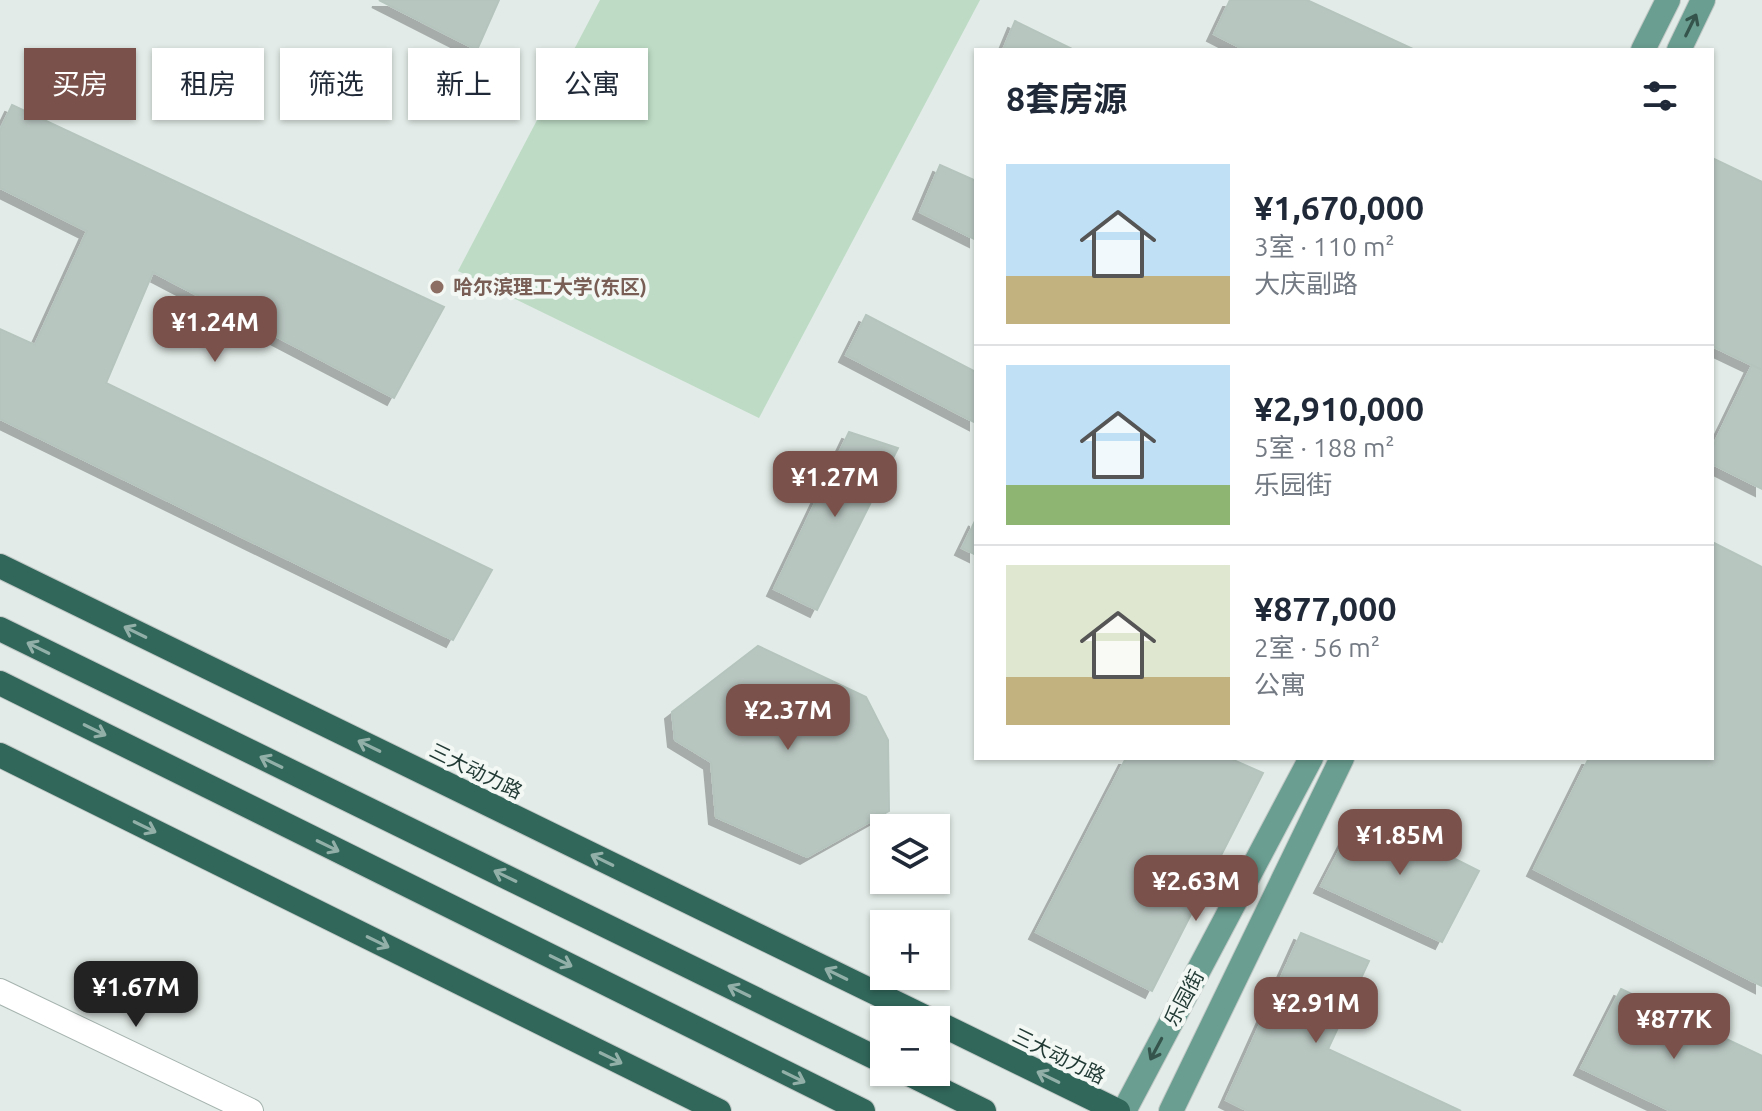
<!DOCTYPE html>
<html lang="zh">
<meta charset="utf-8">
<style>
body{margin:0;font-family:Ubuntu,"Noto Sans SC",sans-serif;background:#f2f2f3;color:#1f2937;height:100vh;display:flex;flex-direction:column;font-size:30px;white-space:nowrap}
*{box-sizing:border-box;margin:0}
p{font-size:26px;color:#747a83}
.icon{flex:none;width:44px;height:44px;fill:none;stroke:currentColor;stroke-width:2;stroke-linecap:round;stroke-linejoin:round}
.map{position:relative;flex:1;overflow:hidden}
.details{position:absolute;left:974px;top:48px;width:740px;height:712px;display:flex;flex-direction:column;background:#fff;border-radius:0px;box-shadow:0 2px 6px #0004}
.details>*{flex:none}
.guide{position:absolute;left:24px;top:48px;width:760px;height:72px;display:flex;gap:16px}
.fabs{position:absolute;left:870px;top:814px;display:grid;gap:16px}
.fabs a{display:grid;place-items:center;width:80px;height:80px;border-radius:0px;background:#fff;box-shadow:0 2px 6px #0004;font-size:40px}
.price{position:absolute;translate:-50% -68px;padding:0 18px;border-radius:16px;background:#7a514b;color:#fff;font-size:26px;line-height:52px;filter:drop-shadow(0 2px 4px #0008)}
.price::after{content:'';position:absolute;left:50%;top:48px;width:24px;height:18px;margin-left:-12px;background:inherit;clip-path:polygon(0 0,100% 0,50% 100%)}
.price.active{background:#222;color:#fff}
ul{padding:0;list-style:none}
li{display:flex;align-items:center;gap:24px;height:200px;padding:0 32px}
li+li{border-top:2px solid #e0e1e3}
li span{display:grid;place-items:center;flex:none;width:224px;height:160px;border-radius:0px;color:#555}
li>.icon{margin-inline-start:auto}
span .icon{width:96px;height:96px;fill:#fffc;stroke-width:1}
li b{font-size:34px}
h2{display:flex;justify-content:space-between;align-items:center;height:96px;padding:0 32px;font-size:34px}
.pill{padding:0 28px;border-radius:0px;background:#fff;box-shadow:0 2px 6px #0004;font-size:28px;line-height:72px}
.pill.active{background:#7a514b;color:#fff}
.map>svg:first-child{display:block}
.green{fill:#bddbc5}
.building{fill:#b8c6c0;stroke:#b5c5be;stroke-width:2;filter:url(#shadow)}
.lines{fill:none;stroke-linecap:round;stroke-linejoin:round}
.minor-casing{stroke:#a5b3ae;stroke-width:26}
.major-casing{stroke:#c1c8c6;stroke-width:26}
.highway-casing{stroke:#c1c8c6;stroke-width:26}
.minor{stroke:#fff;stroke-width:24}
.major{stroke:#6a9e90;stroke-width:24}
.highway{stroke:#31665a;stroke-width:24}
.oneway{stroke:#35544c}
.oneway2{stroke:#92afa8}
.education-dot{fill:#8d6e63;stroke:#f3f8f5;stroke-width:3}
.labels{text-anchor:middle;stroke-width:8;stroke-linejoin:round;paint-order:stroke}
.education-label{font-size:20px;font-weight:bold;fill:#785e54;stroke:#f3f8f5;text-anchor:start}
.street-label{font-size:20px;fill:#233b35;stroke:#f3f8f5}
</style>
<div class="map">
<svg width="1762" height="1111" viewBox="0 0 1762 1111">
<defs>
<filter id="shadow"><feDropShadow dx="-7" dy="7" stdDeviation="0" flood-color="#0004"/></filter>
</defs>
<rect width="100%" height="100%" fill="#e2ebe7"/>
<!-- green -->
<polygon class="green" points="600,0 980,0 759,418 458,271"/>
<!-- building -->
<g class="building">
<polygon points="379,0 499,0 477,50"/>
<polygon points="1230,0 1307,0 1415,50 1245,50 1214,34"/>
<polygon points="1015,21 1074,50 1003,50"/>
<polygon points="12,105 444,307 394,398 153,272 106,383 492,570 453,640 0,419 0,329 35,345 87,231 0,188 0,130"/>
<polygon points="1712,158 1762,182 1762,370 1712,346"/>
<polygon points="940,165 976,181 976,240 920,212"/>
<polygon points="866,315 976,372 976,423 846,355"/>
<polygon points="1752,365 1762,370 1762,489 1712,464 1712,448"/>
<polygon points="849,432 898,448 817,610 774,589"/>
<polygon points="976,519 976,555 962,548"/>
<polygon points="1712,542 1762,567 1762,986 1534,869 1589,758 1712,758"/>
<polygon points="758,646 866,697 888,740 889,811 807,857 716,817 711,762 675,740 672,712"/>
<polygon points="1126,758 1229,758 1263,773 1152,991 1036,932"/>
<polygon points="1360,811 1479,871 1442,942 1321,886"/>
<polygon points="1301,933 1369,961 1328,1049 1461,1111 1248,1111 1226,1100"/>
<polygon points="1621,989 1762,1056 1762,1111 1671,1111 1581,1068"/>
</g>
<g class="lines">
<!-- minor casing -->
<g class="minor-casing">
<polyline id="minor" points="0,991 251,1111"/>
</g>
<!-- major casing -->
<g class="major-casing">
<g id="major">
<polyline points="1643,50 1668,0"/>
<polyline points="1679,50 1703,0"/>
<polyline points="1124,1111 1311,758"/>
<polyline points="1171,1111 1342,758"/>
</g>
</g>
<!-- highway casing -->
<g class="highway-casing">
<g id="highway">
<polyline points="0,566 931,1020"/>
<polyline points="0,629 884,1062"/>
<polyline points="0,683 863,1111"/>
<polyline points="0,755 719,1111"/>
<polyline points="936,1022 1118,1111"/>
<polyline points="905,1072 984,1111"/>
</g>
</g>
<!-- minor -->
<use href="#minor" class="minor"/>
<!-- major -->
<use href="#major" class="major"/>
<!-- highway -->
<use href="#highway" class="highway"/>
</g>
<!-- one-way arrows -->
<defs><path id="oneway-shaft" d="M-6 0H5M1.5-3L5.5 0L1.5 3" fill="none" stroke-width="1.6" stroke-linecap="round" stroke-linejoin="round" transform="scale(2)"/></defs>
<g class="oneway">
<use href="#oneway-shaft" transform="translate(1691 25) rotate(-64)"/>
<use href="#oneway-shaft" transform="translate(1156 1049) rotate(118)"/>
</g>
<g class="oneway2">
<use href="#oneway-shaft" transform="translate(135 632) rotate(-154)"/>
<use href="#oneway-shaft" transform="translate(38 648) rotate(-154)"/>
<use href="#oneway-shaft" transform="translate(95 730) rotate(26)"/>
<use href="#oneway-shaft" transform="translate(369 746) rotate(-154)"/>
<use href="#oneway-shaft" transform="translate(271 762) rotate(-154)"/>
<use href="#oneway-shaft" transform="translate(145 827) rotate(26)"/>
<use href="#oneway-shaft" transform="translate(328 846) rotate(26)"/>
<use href="#oneway-shaft" transform="translate(602 860) rotate(-154)"/>
<use href="#oneway-shaft" transform="translate(505 876) rotate(-154)"/>
<use href="#oneway-shaft" transform="translate(378 942) rotate(26)"/>
<use href="#oneway-shaft" transform="translate(561 961) rotate(26)"/>
<use href="#oneway-shaft" transform="translate(836 974) rotate(-154)"/>
<use href="#oneway-shaft" transform="translate(739 991) rotate(-154)"/>
<use href="#oneway-shaft" transform="translate(611 1058) rotate(26)"/>
<use href="#oneway-shaft" transform="translate(794 1077) rotate(26)"/>
<use href="#oneway-shaft" transform="translate(1048 1077) rotate(-154)"/>
</g>
<!-- markers -->
<circle class="education-dot" cx="437" cy="287" r="8"/>
<g class="labels">
<!-- education labels -->
<g class="education-label">
<text x="453" y="294">哈尔滨理工大学(东区)</text>
</g>
<!-- street labels -->
<g class="street-label">
<text transform="translate(476 771) rotate(26)" y="7">三大动力路</text>
<text transform="translate(1184 998) rotate(-62)" y="7">乐园街</text>
<text transform="translate(1059 1056) rotate(26)" y="7">三大动力路</text>
</g>
</g>
</svg>
<div class="fabs">
<a><svg class="icon" aria-label="layers" viewBox="0 0 24 24"><path d="M12 4l9 5-9 5-9-5zM3 14l9 5 9-5"/></svg></a>
<a>+</a>
<a>−</a>
</div>
<b class="price" style="left:215px;top:364px">¥1.24M</b>
<b class="price" style="left:835px;top:519px">¥1.27M</b>
<b class="price" style="left:788px;top:752px">¥2.37M</b>
<b class="price" style="left:1400px;top:877px">¥1.85M</b>
<b class="price" style="left:1196px;top:923px">¥2.63M</b>
<b class="price active" style="left:136px;top:1029px">¥1.67M</b>
<b class="price" style="left:1316px;top:1045px">¥2.91M</b>
<b class="price" style="left:1674px;top:1061px">¥877K</b>
<div class="guide">
<a class="pill active">买房</a>
<a class="pill">租房</a>
<a class="pill">筛选</a>
<a class="pill">新上</a>
<a class="pill">公寓</a>
</div>
<section class="details">
<h2>8套房源<svg class="icon" aria-label="filters" viewBox="0 0 24 24"><path d="M4 7h16M4 17h16"/><circle cx="9" cy="7" r="2"/><circle cx="15" cy="17" r="2"/></svg></h2>
<ul>
<li><span style="background:linear-gradient(#bfe0f5 70%,#c2b280 0)"><svg class="icon" aria-label="home" viewBox="0 0 24 24"><path d="M3 11l9-7 9 7M6 9v11h12V9"/></svg></span><div><b>¥1,670,000</b><p>3室 · 110 m²</p><p>大庆副路</p></div></li>
<li><span style="background:linear-gradient(#bfe0f5 75%,#8fb573 0)"><svg class="icon" aria-label="home" viewBox="0 0 24 24"><path d="M3 11l9-7 9 7M6 9v11h12V9"/></svg></span><div><b>¥2,910,000</b><p>5室 · 188 m²</p><p>乐园街</p></div></li>
<li><span style="background:linear-gradient(#dfe7d0 70%,#c2b280 0)"><svg class="icon" aria-label="home" viewBox="0 0 24 24"><path d="M3 11l9-7 9 7M6 9v11h12V9"/></svg></span><div><b>¥877,000</b><p>2室 · 56 m²</p><p>公寓</p></div></li>
</ul>
</section>
</div>
